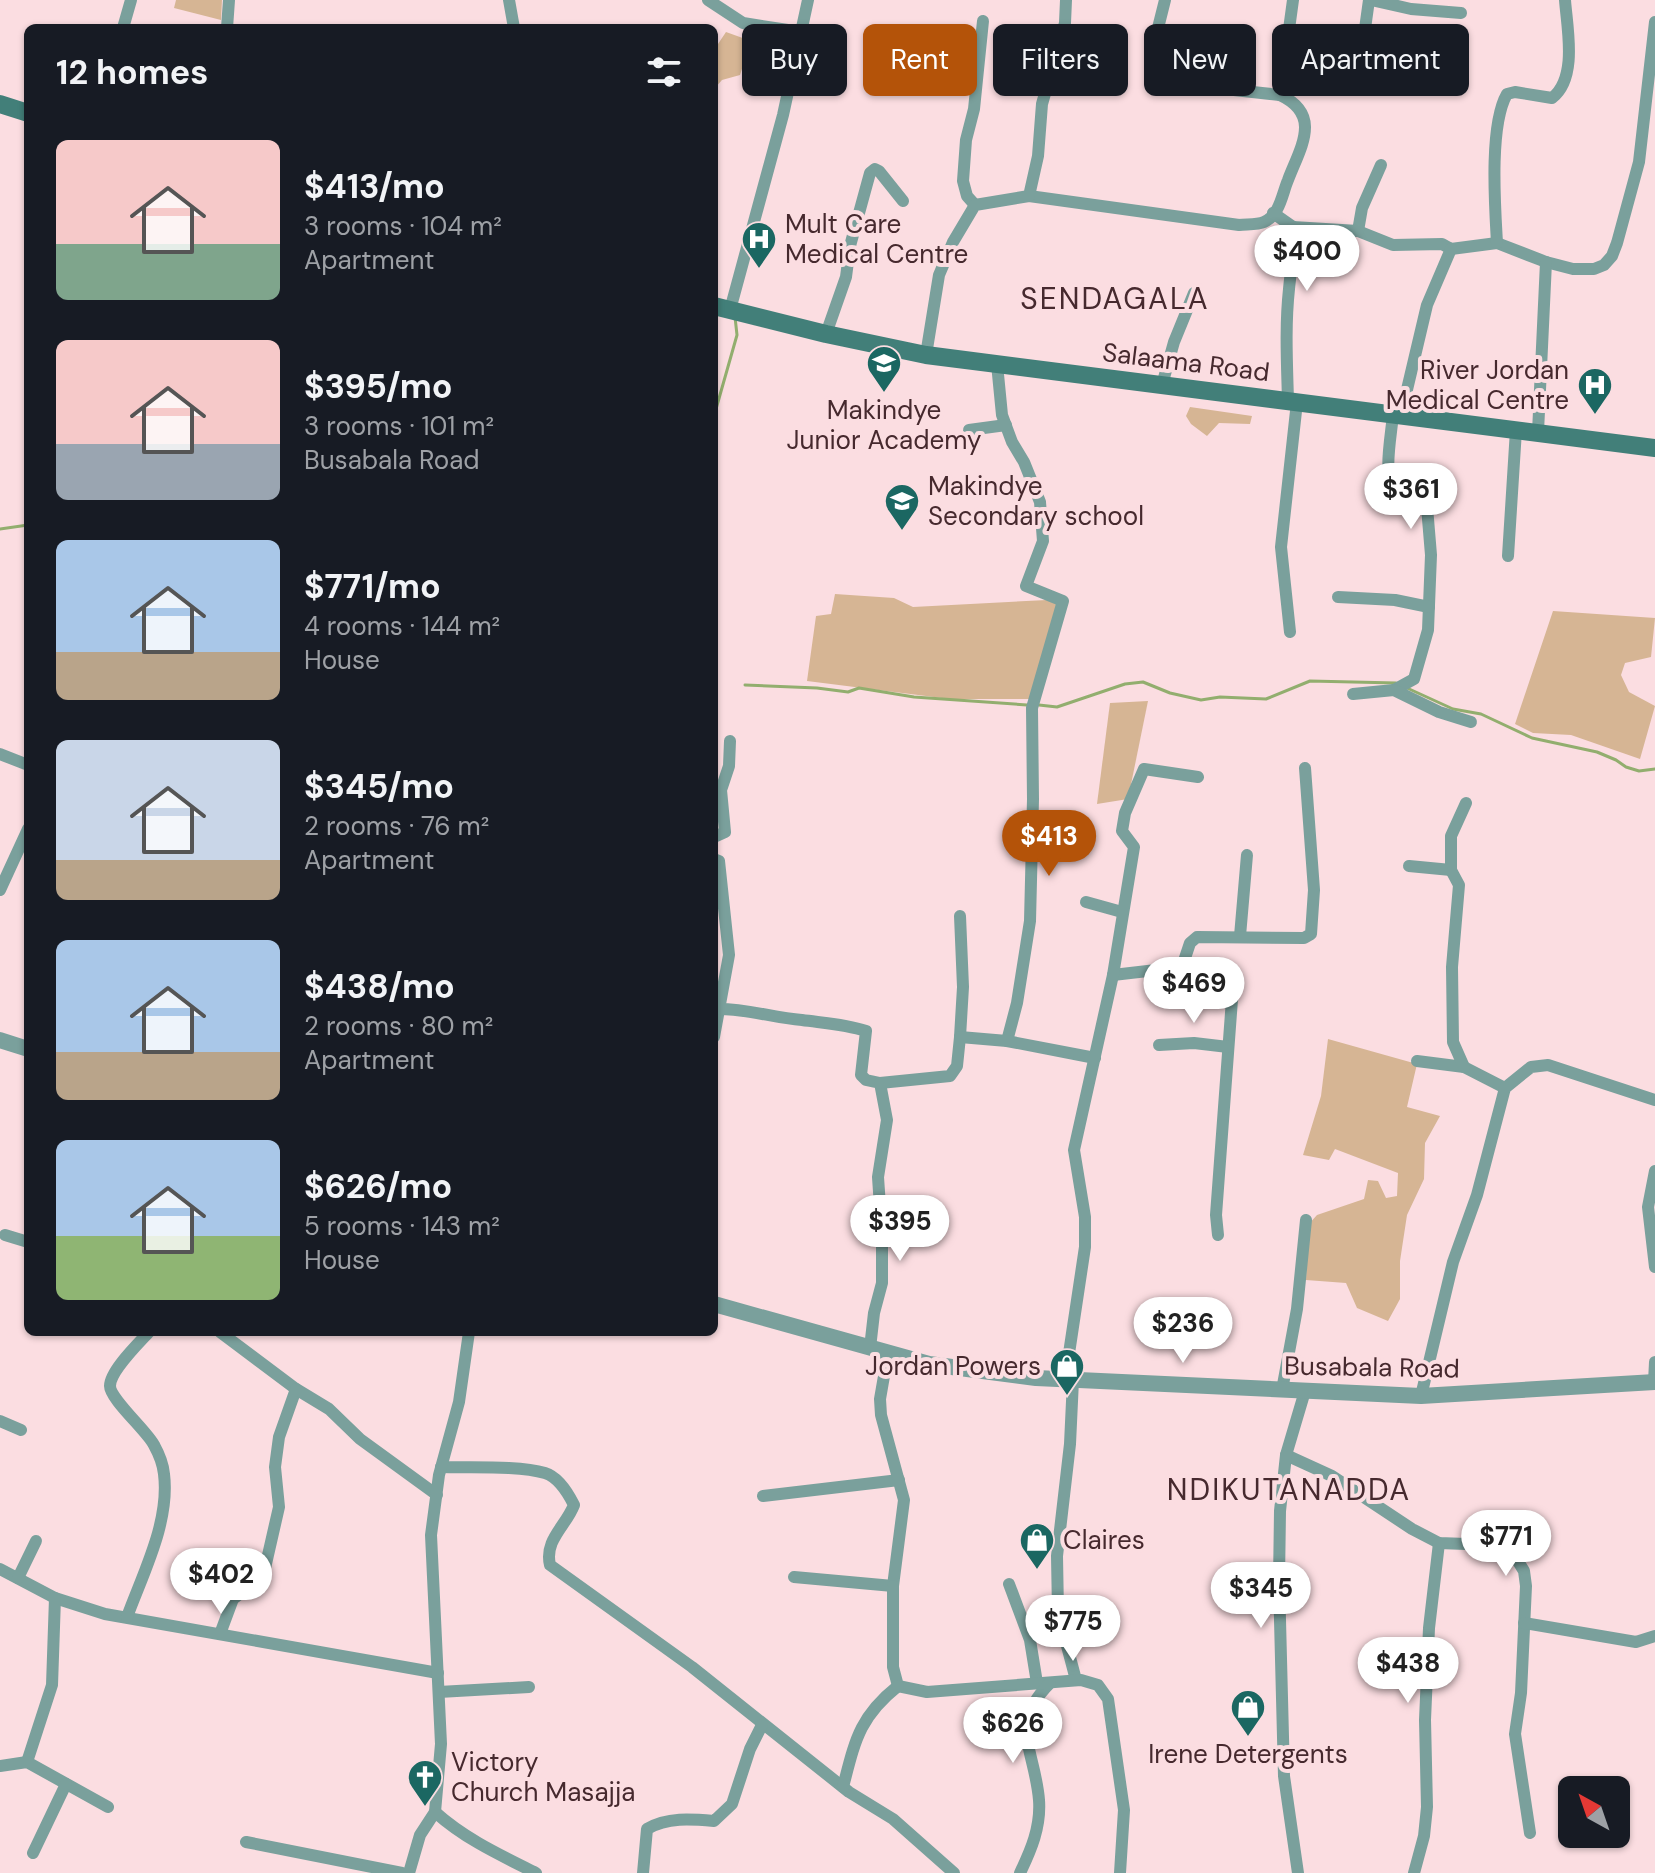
<!DOCTYPE html>
<meta charset="utf-8">
<style>
body{margin:0;font-family:"DM Sans",sans-serif;background:#242831;color:#f1f3f6;height:100vh;display:flex;flex-direction:column;font-size:30px;white-space:nowrap}
*{box-sizing:border-box;margin:0}
p{font-size:26px;color:#9ea1a6}
.icon{flex:none;width:44px;height:44px;fill:none;stroke:currentColor;stroke-width:2;stroke-linecap:round;stroke-linejoin:round}
.map{position:relative;flex:1;overflow:hidden}
.details{position:absolute;left:24px;top:24px;width:694px;height:1312px;display:flex;flex-direction:column;background:#171b24;border-radius:12px;box-shadow:0 2px 6px #0004}
.details>*{flex:none}
.top-card{position:absolute;left:742px;top:24px;width:760px;height:72px;display:flex;gap:16px}
.needle{width:52px;rotate:320deg}
.controls{position:absolute;left:1558px;top:1776px;display:grid;gap:16px}
.controls a{display:grid;place-items:center;width:72px;height:72px;border-radius:12px;background:#171b24;box-shadow:0 2px 6px #0004;font-size:40px}
.price{position:absolute;translate:-50% -68px;padding:0 18px;border-radius:28px;background:#fff;color:#222;font-size:26px;line-height:52px;filter:drop-shadow(0 2px 4px #0008)}
.price::after{content:'';position:absolute;left:50%;top:48px;width:24px;height:18px;margin-left:-12px;background:inherit;clip-path:polygon(0 0,100% 0,50% 100%)}
.price.active{background:#b45309;color:#fff}
ul{padding:0;list-style:none}
li{display:flex;align-items:center;gap:24px;height:200px;padding:0 32px}
li span{display:grid;place-items:center;flex:none;width:224px;height:160px;border-radius:12px;color:#555}
li>.icon{margin-inline-start:auto}
span .icon{width:96px;height:96px;fill:#fffc;stroke-width:1}
li b{font-size:34px}
h2{display:flex;justify-content:space-between;align-items:center;height:96px;padding:0 32px;font-size:34px}
.chip{padding:0 28px;border-radius:12px;background:#171b24;box-shadow:0 2px 6px #0004;font-size:28px;line-height:72px}
.chip.active{background:#b45309;color:#fff}
.map>svg:first-child{display:block}
.green{fill:#d6b594}
.lines{fill:none;stroke-linecap:round;stroke-linejoin:round}
.stream{stroke:#92ae6e;stroke-width:3}
.minor{stroke:#7aa09c;stroke-width:12}
.tertiary{stroke:#7aa09c;stroke-width:16}
.secondary{stroke:#427f79;stroke-width:18}
.labels{text-anchor:middle;stroke-width:8;stroke-linejoin:round;paint-order:stroke}
.poi-label{font-size:26px;fill:#46292e;stroke:#fbdde1;text-anchor:start}
.street-label{font-size:26px;fill:#46292e;stroke:#fbdde1}
.quarter-label{font-size:30px;letter-spacing:2px;fill:#46292e;stroke:#fbdde1}
</style>
<div class="map">
<svg width="1655" height="1873" viewBox="0 0 1655 1873">
<rect width="100%" height="100%" fill="#fbdde1"/>
<!-- green -->
<g class="green">
<polygon points="176,0 222,0 221,20 174,8"/>
<polygon points="726,32 751,41 740,75 722,80 714,89 714,50"/>
<polygon points="1190,407 1252,416 1250,424 1219,423 1207,436 1191,424 1186,416"/>
<polygon points="835,594 894,598 913,607 1047,600 1058,605 1032,699 950,699 807,681 816,616 831,614"/>
<polygon points="1553,611 1655,618 1651,657 1625,663 1621,675 1629,692 1655,706 1640,759 1571,735 1533,733 1515,724"/>
<polygon points="1148,701 1128,799 1097,804 1110,703"/>
<polygon points="1328,1039 1417,1064 1407,1107 1440,1116 1425,1143 1424,1179 1407,1215 1400,1261 1400,1299 1388,1321 1357,1308 1346,1283 1306,1280 1308,1225 1317,1215 1364,1199 1368,1180 1378,1181 1386,1198 1397,1196 1398,1173 1335,1149 1329,1160 1303,1155 1321,1096"/>
</g>
<g class="lines">
<!-- stream -->
<g class="stream">
<polyline points="714,416 737,335 735,317"/>
<polyline points="0,529 28,525"/>
<polyline points="745,685 817,688 848,692 859,688 914,697 1027,705"/>
<polyline points="1407,688 1453,709 1481,714 1532,738 1597,752 1616,760 1626,767 1639,771 1655,769"/>
<polyline points="1039,705 1057,707 1125,684 1143,682 1170,693 1201,700 1220,697 1266,699 1310,681 1396,683"/>
</g>
<!-- minor -->
<g class="minor">
<polyline points="509,0 514,28"/>
<polyline points="708,0 743,23 801,32"/>
<polyline points="1369,0 1364,36 1433,51"/>
<polyline points="1371,0 1411,9 1461,13"/>
<polyline points="123,28 131,0"/>
<polyline points="227,28 229,0"/>
<polyline points="1155,40 1165,0"/>
<polyline points="1207,81 1234,90 1280,95"/>
<path d="M1029,196L1239,225C1246,224 1257,225 1264,222C1280,215 1282,194 1288,180C1300,148 1323,115 1280,95L1293,0"/>
<polyline points="975,205 967,196 963,181 966,140 974,109 983,21"/>
<path d="M1273,213L1293,227C1295,249 1291,267 1289,289C1285,326 1287,363 1288,401"/>
<polyline points="1293,227 1358,231 1393,245 1442,244 1451,249 1497,243 1546,262 1573,269 1594,269 1604,265 1612,256 1617,243 1639,162 1655,22"/>
<polyline points="1358,231 1362,208 1381,165"/>
<path d="M1497,243C1495,207 1489,125 1507,94L1515,92L1552,98C1578,78 1567,28 1565,0"/>
<polyline points="730,310 783,115 808,0"/>
<polyline points="826,334 846,277 850,246 870,173 875,169 879,171 903,201"/>
<polyline points="926,355 939,275 953,242 975,205 1029,196 1038,156 1042,104 1065,23 1066,0"/>
<polyline points="997,364 1002,415 1012,442 1024,462 1040,502 1043,541 1026,586 1063,601 1032,708 1033,799 1030,921 1017,1003 1007,1041"/>
<polyline points="1162,385 1174,342 1194,293"/>
<path d="M1393,414C1391,438 1383,472 1394,495L1417,499L1427,507L1431,555L1428,630L1414,679L1394,690"/>
<polyline points="1401,415 1427,305 1451,249"/>
<polyline points="969,430 1006,425"/>
<polyline points="1538,432 1546,262"/>
<polyline points="1508,556 1516,430"/>
<polyline points="1338,597 1395,600 1429,607"/>
<polyline points="1290,632 1281,547 1297,402"/>
<polyline points="1353,694 1394,690 1439,712 1471,722"/>
<polyline points="0,754 28,765"/>
<polyline points="714,837 725,832 721,790 729,766 730,741"/>
<polyline points="714,859 719,861 729,955 714,1037"/>
<polyline points="1409,866 1451,870"/>
<polyline points="0,890 28,829"/>
<polyline points="1086,902 1122,912"/>
<polyline points="960,916 963,987 960,1037"/>
<polyline points="1240,936 1247,855"/>
<polyline points="1184,965 1223,972 1233,986 1216,1215 1218,1235"/>
<polyline points="1113,975 1182,967 1190,943 1197,937 1304,938 1311,934 1314,890 1305,768"/>
<path d="M719,1009C750,1009 773,1018 802,1020C824,1023 845,1024 866,1031L861,1075L866,1080L880,1083L887,1120L878,1177L882,1236V1283L874,1313L870,1348"/>
<polyline points="1159,1045 1194,1043 1228,1047"/>
<polyline points="1417,1061 1464,1067 1505,1088"/>
<polyline points="1464,1067 1453,1042 1452,967 1459,885 1451,870 1451,836 1466,803"/>
<polyline points="880,1083 950,1076 957,1066 960,1037 1007,1041 1095,1058"/>
<polyline points="1655,1171 1648,1207 1655,1267"/>
<polyline points="5,1235 28,1242"/>
<polyline points="220,1332 296,1389 279,1437 275,1467 279,1507 263,1577 233,1599 220,1634"/>
<polyline points="1065,1380 1085,1247 1085,1217 1074,1150 1113,975 1134,847 1122,831 1125,813 1144,769 1198,777"/>
<polyline points="1073,1380 1070,1444 1057,1556 1058,1612 1076,1680"/>
<polyline points="1654,1382 1655,1362"/>
<polyline points="296,1389 329,1409 360,1439 437,1495"/>
<polyline points="1282,1390 1297,1309 1306,1220"/>
<polyline points="1421,1396 1453,1262 1477,1195 1505,1088 1531,1067 1548,1065 1655,1100"/>
<polyline points="0,1421 21,1430"/>
<polyline points="1286,1455 1332,1476 1412,1529 1439,1543 1493,1545 1504,1550 1516,1558 1524,1571 1526,1586 1521,1693 1515,1734 1530,1833"/>
<path d="M441,1467C469,1468 519,1465 545,1473C558,1477 568,1493 574,1505C566,1526 544,1540 550,1565L692,1667L849,1792L893,1819L954,1873"/>
<polyline points="763,1496 899,1480"/>
<polyline points="0,1569 55,1598 105,1614 438,1673"/>
<polyline points="794,1577 893,1586 904,1500 881,1415 880,1399 888,1353"/>
<polyline points="18,1578 36,1541"/>
<polyline points="1009,1584 1030,1640 1037,1683"/>
<polyline points="893,1586 893,1667 898,1686 927,1692 1081,1680 1098,1685 1108,1699 1124,1810 1120,1873"/>
<path d="M127,1617C143,1573 170,1522 164,1474C163,1464 159,1454 154,1445C147,1431 110,1399 110,1386C110,1371 138,1344 149,1332"/>
<polyline points="1524,1623 1636,1642 1655,1636"/>
<polyline points="439,1692 529,1687"/>
<polyline points="27,1762 52,1685 55,1598"/>
<polyline points="0,1766 27,1762 108,1807"/>
<path d="M843,1787C855,1741 859,1717 898,1686"/>
<path d="M435,1812C465,1839 500,1855 536,1873"/>
<polyline points="246,1842 402,1873"/>
<polyline points="33,1853 66,1784"/>
<polyline points="409,1873 420,1835 435,1812 441,1744 431,1535 439,1475 459,1402 469,1332"/>
<path d="M643,1873L647,1829C667,1817 691,1819 714,1821L732,1804L750,1749L762,1725"/>
<path d="M1020,1873C1031,1850 1041,1827 1039,1800C1035,1750 1008,1725 1050,1683"/>
<polyline points="1298,1873 1284,1776 1279,1581 1280,1511 1286,1455 1305,1391"/>
<polyline points="1414,1873 1424,1836 1427,1807 1425,1720 1429,1628 1439,1543"/>
</g>
<!-- tertiary -->
<g class="tertiary">
<polyline points="0,1040 28,1049"/>
<polyline points="714,1304 929,1364 1036,1378 1421,1396 1655,1382"/>
</g>
<!-- secondary -->
<g class="secondary">
<polyline points="0,104 28,113"/>
<polyline points="714,306 826,334 926,355 1655,448"/>
</g>
</g>
<!-- icons -->
<defs>
<g id="hospital-pin" transform="scale(1.8)"><path d="M0 17L-7.5 6A9.5 9.5 0 1 1 7.5 6Z" fill="#1b6762" stroke="#fbdde1"/><path d="M-5-5h3v3.5h4V-5h3V5h-3V1.5h-4V5h-3Z" fill="#fff"/></g>
<g id="school-pin" transform="scale(1.8)"><path d="M0 17L-7.5 6A9.5 9.5 0 1 1 7.5 6Z" fill="#1b6762" stroke="#fbdde1"/><path d="M0-5L7-2L0 1L-7-2ZM-4 1L0 2.5L4 1V4Q0 6-4 4Z" fill="#fff"/></g>
<g id="shop-pin" transform="scale(1.8)"><path d="M0 17L-7.5 6A9.5 9.5 0 1 1 7.5 6Z" fill="#1b6762" stroke="#fbdde1"/><path d="M-5-2.5h2.3a2.7 3.5 0 0 1 5.4 0H5L5.5 6h-11ZM-1.5-2.5h3a1.5 2.3 0 0 0-3 0Z" fill="#fff"/></g>
<g id="church-pin" transform="scale(1.8)"><path d="M0 17L-7.5 6A9.5 9.5 0 1 1 7.5 6Z" fill="#1b6762" stroke="#fbdde1"/><path d="M-1.2-6h2.4v3.5h3.3v2.4h-3.3V6h-2.4V-.1h-3.3v-2.4h3.3Z" fill="#fff"/></g>
</defs>
<g fill-rule="evenodd">
<use href="#hospital-pin" x="759" y="239"/>
<use href="#school-pin" x="884" y="363"/>
<use href="#hospital-pin" x="1595" y="385"/>
<use href="#school-pin" x="902" y="501"/>
<use href="#shop-pin" x="1067" y="1366"/>
<use href="#shop-pin" x="1037" y="1540"/>
<use href="#shop-pin" x="1248" y="1707"/>
<use href="#church-pin" x="425" y="1777"/>
</g>
<g class="labels">
<!-- poi labels -->
<g class="poi-label">
<text x="785" y="233">Mult Care<tspan x="785" dy="30">Medical Centre</tspan></text>
<text x="1569" y="379" text-anchor="end">River Jordan<tspan x="1569" dy="30">Medical Centre</tspan></text>
<text x="884" y="419" text-anchor="middle">Makindye<tspan x="884" dy="30">Junior Academy</tspan></text>
<text x="928" y="495">Makindye<tspan x="928" dy="30">Secondary school</tspan></text>
<text x="1041" y="1375" text-anchor="end">Jordan Powers</text>
<text x="1063" y="1549">Claires</text>
<text x="1248" y="1763" text-anchor="middle">Irene Detergents</text>
<text x="451" y="1771">Victory<tspan x="451" dy="30">Church Masajja</tspan></text>
</g>
<!-- street labels -->
<g class="street-label">
<text transform="translate(1186 362) rotate(7)" y="9">Salaama Road</text>
<text transform="translate(1372 1367) rotate(1)" y="9">Busabala Road</text>
</g>
<!-- quarter labels -->
<g class="quarter-label">
<text x="1115" y="309">SENDAGALA</text>
<text x="1289" y="1500">NDIKUTANADDA</text>
</g>
</g>
</svg>
<div class="controls">
<a><svg class="needle" viewBox="-14 -14 28 28"><path d="M0-13l5 13h-10z" fill="#e53935"/><path d="M0 13l5-13h-10z" fill="#9ea1a6"/></svg></a>
</div>
<b class="price" style="left:1307px;top:293px">$400</b>
<b class="price" style="left:1411px;top:531px">$361</b>
<b class="price active" style="left:1049px;top:878px">$413</b>
<b class="price" style="left:1194px;top:1025px">$469</b>
<b class="price" style="left:900px;top:1263px">$395</b>
<b class="price" style="left:1183px;top:1365px">$236</b>
<b class="price" style="left:1506px;top:1578px">$771</b>
<b class="price" style="left:221px;top:1616px">$402</b>
<b class="price" style="left:1261px;top:1630px">$345</b>
<b class="price" style="left:1073px;top:1663px">$775</b>
<b class="price" style="left:1408px;top:1705px">$438</b>
<b class="price" style="left:1013px;top:1765px">$626</b>
<div class="top-card">
<a class="chip">Buy</a>
<a class="chip active">Rent</a>
<a class="chip">Filters</a>
<a class="chip">New</a>
<a class="chip">Apartment</a>
</div>
<section class="details">
<h2>12 homes<svg class="icon" aria-label="filters" viewBox="0 0 24 24"><path d="M4 7h16M4 17h16"/><circle cx="9" cy="7" r="2"/><circle cx="15" cy="17" r="2"/></svg></h2>
<ul>
<li><span style="background:linear-gradient(#f6c9c9 65%,#7fa58c 0)"><svg class="icon" aria-label="home" viewBox="0 0 24 24"><path d="M3 11l9-7 9 7M6 9v11h12V9"/></svg></span><div><b>$413/mo</b><p>3 rooms · 104 m²</p><p>Apartment</p></div></li>
<li><span style="background:linear-gradient(#f6c9c9 65%,#9aa5b1 0)"><svg class="icon" aria-label="home" viewBox="0 0 24 24"><path d="M3 11l9-7 9 7M6 9v11h12V9"/></svg></span><div><b>$395/mo</b><p>3 rooms · 101 m²</p><p>Busabala Road</p></div></li>
<li><span style="background:linear-gradient(#a9c7e8 70%,#b9a48a 0)"><svg class="icon" aria-label="home" viewBox="0 0 24 24"><path d="M3 11l9-7 9 7M6 9v11h12V9"/></svg></span><div><b>$771/mo</b><p>4 rooms · 144 m²</p><p>House</p></div></li>
<li><span style="background:linear-gradient(#c9d6e8 75%,#b9a48a 0)"><svg class="icon" aria-label="home" viewBox="0 0 24 24"><path d="M3 11l9-7 9 7M6 9v11h12V9"/></svg></span><div><b>$345/mo</b><p>2 rooms · 76 m²</p><p>Apartment</p></div></li>
<li><span style="background:linear-gradient(#a9c7e8 70%,#b9a48a 0)"><svg class="icon" aria-label="home" viewBox="0 0 24 24"><path d="M3 11l9-7 9 7M6 9v11h12V9"/></svg></span><div><b>$438/mo</b><p>2 rooms · 80 m²</p><p>Apartment</p></div></li>
<li><span style="background:linear-gradient(#a9c7e8 60%,#8fb573 0)"><svg class="icon" aria-label="home" viewBox="0 0 24 24"><path d="M3 11l9-7 9 7M6 9v11h12V9"/></svg></span><div><b>$626/mo</b><p>5 rooms · 143 m²</p><p>House</p></div></li>
</ul>
</section>
</div>
